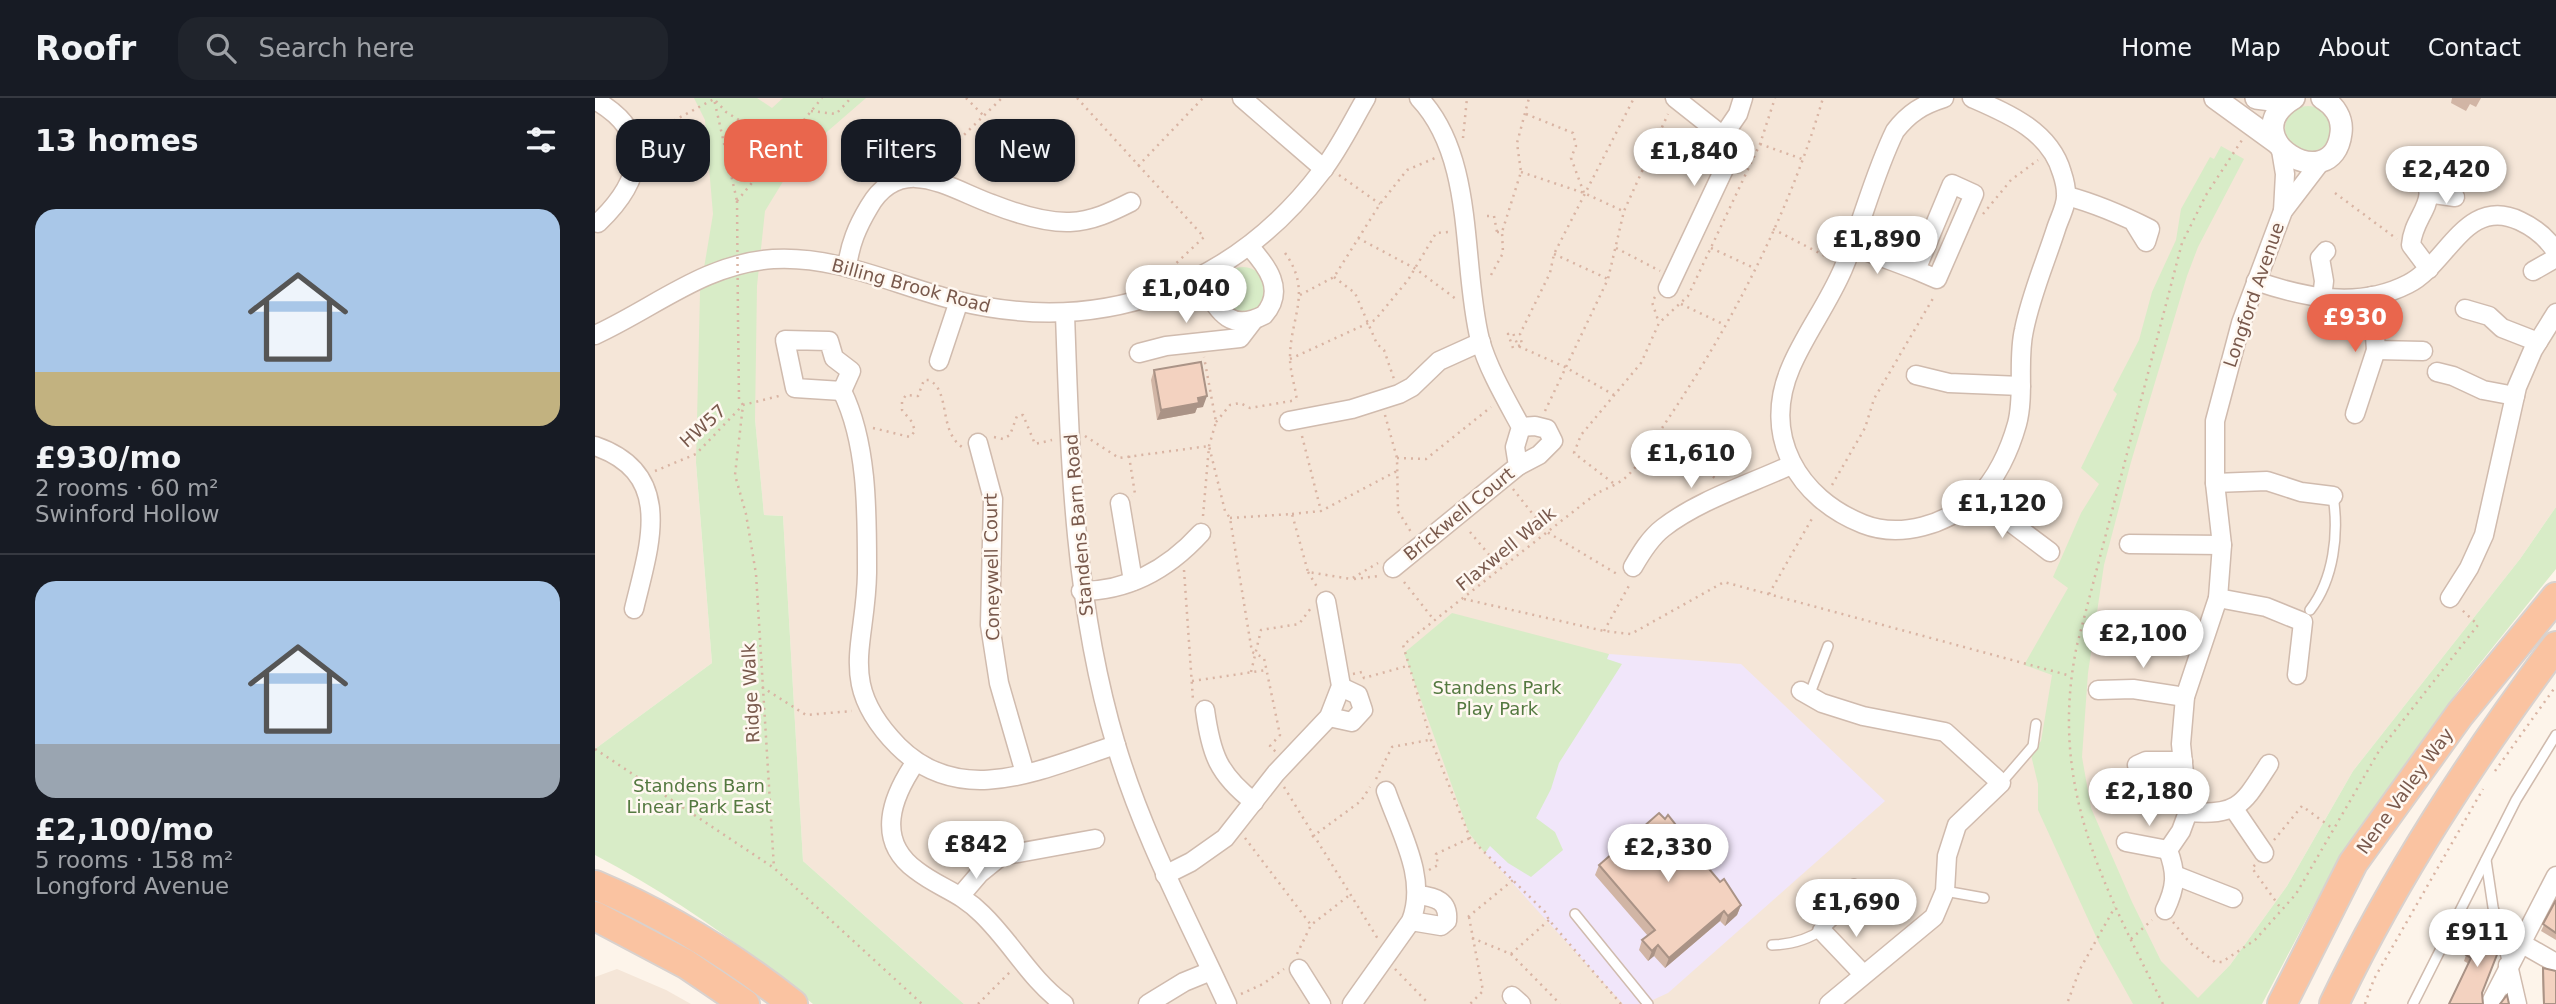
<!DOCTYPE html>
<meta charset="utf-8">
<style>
body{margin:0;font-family:"DejaVu Sans",sans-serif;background:#20242c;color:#f1f3f6;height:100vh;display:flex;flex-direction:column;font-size:26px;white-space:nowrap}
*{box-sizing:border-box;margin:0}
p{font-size:23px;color:#9ea1a6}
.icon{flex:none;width:38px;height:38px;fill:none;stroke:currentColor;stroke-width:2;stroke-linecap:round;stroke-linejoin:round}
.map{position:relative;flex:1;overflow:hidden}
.drawer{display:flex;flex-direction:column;background:#171b24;width:595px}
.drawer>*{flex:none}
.banner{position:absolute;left:21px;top:21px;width:665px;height:63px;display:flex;gap:14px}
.price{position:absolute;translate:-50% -60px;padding:0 16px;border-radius:24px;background:#fff;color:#222;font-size:23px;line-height:46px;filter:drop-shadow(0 2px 4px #0008)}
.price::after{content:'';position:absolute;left:50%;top:42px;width:21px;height:16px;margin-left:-10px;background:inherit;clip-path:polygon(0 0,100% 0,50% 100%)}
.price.active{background:#e9664d;color:#fff}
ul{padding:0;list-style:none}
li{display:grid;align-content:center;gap:14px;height:371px;padding:0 35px}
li+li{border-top:2px solid #363941}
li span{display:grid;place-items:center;height:217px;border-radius:21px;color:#555}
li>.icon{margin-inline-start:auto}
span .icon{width:126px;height:126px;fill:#fffc;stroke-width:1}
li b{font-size:30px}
h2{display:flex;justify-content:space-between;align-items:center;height:84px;padding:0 35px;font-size:30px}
.chip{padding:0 24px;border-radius:21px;background:#171b24;box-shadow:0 2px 5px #0004;font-size:24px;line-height:63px}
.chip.active{background:#e9664d;color:#fff}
header{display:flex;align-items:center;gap:42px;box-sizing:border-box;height:98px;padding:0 35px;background:#171b24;border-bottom:2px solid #363941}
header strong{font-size:33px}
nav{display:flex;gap:38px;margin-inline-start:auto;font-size:24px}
.search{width:490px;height:63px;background:#20242c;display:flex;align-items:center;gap:18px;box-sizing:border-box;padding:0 24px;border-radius:21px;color:#9ea1a6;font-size:26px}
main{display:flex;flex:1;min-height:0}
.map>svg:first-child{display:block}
.residential{fill:#f5e6d8}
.education{fill:#f1e6fa}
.green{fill:#d8ecc7}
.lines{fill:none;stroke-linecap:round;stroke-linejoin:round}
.service-casing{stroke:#d0bbae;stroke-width:12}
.minor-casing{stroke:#d0bbae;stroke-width:21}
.tertiary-casing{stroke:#d0bbae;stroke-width:24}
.trunk-casing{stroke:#d9d1cd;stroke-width:32}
.path{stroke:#d9b4a3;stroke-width:2.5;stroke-dasharray:2 5;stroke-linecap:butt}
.service{stroke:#fff;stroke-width:9}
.minor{stroke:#fff;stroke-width:18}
.tertiary{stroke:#fff;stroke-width:21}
.trunk{stroke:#fac3a1;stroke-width:28}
.path-bridge{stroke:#d9b4a3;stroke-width:2.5;stroke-dasharray:2 5;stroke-linecap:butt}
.wall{fill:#d1b5a5}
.shaded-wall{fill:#aa9386}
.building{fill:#f3d2c0;stroke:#aa9386;stroke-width:2}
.labels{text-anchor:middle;stroke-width:5;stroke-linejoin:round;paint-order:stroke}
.street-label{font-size:18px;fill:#79594c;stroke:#fff8f1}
.park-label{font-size:18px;fill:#547940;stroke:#fff8f1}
</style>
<header>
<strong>Roofr</strong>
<div class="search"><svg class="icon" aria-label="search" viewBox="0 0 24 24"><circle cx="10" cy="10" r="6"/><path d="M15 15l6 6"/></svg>Search here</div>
<nav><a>Home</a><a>Map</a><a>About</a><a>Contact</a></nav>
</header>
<main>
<section class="drawer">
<h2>13 homes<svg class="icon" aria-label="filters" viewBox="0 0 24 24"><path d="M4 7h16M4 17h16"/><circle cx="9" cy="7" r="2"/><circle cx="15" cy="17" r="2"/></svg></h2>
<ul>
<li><span style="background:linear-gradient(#a9c7e8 75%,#c2b280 0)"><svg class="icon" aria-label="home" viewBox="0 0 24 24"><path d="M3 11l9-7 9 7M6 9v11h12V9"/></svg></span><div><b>£930/mo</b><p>2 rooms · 60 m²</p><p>Swinford Hollow</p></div></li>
<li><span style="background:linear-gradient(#a9c7e8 75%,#9aa5b1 0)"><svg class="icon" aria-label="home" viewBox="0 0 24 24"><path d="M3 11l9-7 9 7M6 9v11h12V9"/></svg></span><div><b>£2,100/mo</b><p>5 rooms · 158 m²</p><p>Longford Avenue</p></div></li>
</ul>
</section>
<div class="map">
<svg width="1961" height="906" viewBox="0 0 1961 906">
<rect width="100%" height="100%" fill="#fdf4ea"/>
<!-- residential -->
<g class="residential">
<polygon points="0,0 1961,0 1961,409 1925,461 1758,673 1692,788 1635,867 1598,906 369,906 208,763 188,418 169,417 160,321 101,365 117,565 0,651"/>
<polygon points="22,871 71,892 96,906 0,906 0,879"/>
</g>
<!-- education -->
<polygon class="education" points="1014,556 1146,566 1290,703 1073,895 1049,906 1028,906 890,755"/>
<!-- green -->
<g class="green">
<path d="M99,0H162L177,10L188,0H271L203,59L170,113L162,188L160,321L169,417L188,418L208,763L369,906H218C150,849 78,798 0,757V651L117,565L101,365L105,194L118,116L110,22Z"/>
<circle cx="1713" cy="31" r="23"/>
<polygon points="1626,48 1649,61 1603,149 1592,178 1536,364 1509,467 1493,575 1487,659 1496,710 1537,804 1566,863 1603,900 1635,867 1692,788 1758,673 1925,461 1961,409 1961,471 1865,590 1798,683 1728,790 1667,906 1538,906 1504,845 1443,712 1443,686 1436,657 1446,643 1457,577 1429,567 1473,490 1458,479 1486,415 1504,386 1486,370 1522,296 1518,292 1544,242 1557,194 1581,142 1586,111 1615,59 1619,61"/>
<circle cx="648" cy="192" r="23"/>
<polygon points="857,515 1014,556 1012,561 1027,566 964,665 956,691 941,720 960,734 968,752 936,779 913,765 895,748 890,755 874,735 809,555"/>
</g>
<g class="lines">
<!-- service casing -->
<g class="service-casing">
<g id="service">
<path d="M1715,512C1739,481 1744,435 1738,398"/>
<polyline points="1214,598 1233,548"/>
<polyline points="1406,685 1438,648 1441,626"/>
<polyline points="1891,762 1898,809 1913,866"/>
<polyline points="1350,793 1389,800"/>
<polyline points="980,816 1053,906"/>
<path d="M1177,847C1216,846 1248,825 1259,786"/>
<polyline points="1818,906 1921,702 1961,637"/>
</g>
</g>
<!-- minor casing -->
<g class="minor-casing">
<g id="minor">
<polyline points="647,0 729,71"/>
<path d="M1349,0C1327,7 1314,15 1300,33C1278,78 1267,126 1248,171C1233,206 1210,236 1196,269C1166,338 1203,400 1268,426C1306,441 1352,426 1381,400C1401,383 1415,351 1422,326C1430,296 1422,262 1429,232C1436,197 1450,165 1461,131C1464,121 1472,107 1471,96C1471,89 1469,81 1467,75C1455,33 1414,16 1377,0"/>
<path d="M0,2C60,36 47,83 3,125"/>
<polyline points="1128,38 1143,16 1148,0"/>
<polyline points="1686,52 1690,76 1688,113"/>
<path d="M1821,69C1851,102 1818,115 1816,147L1834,171"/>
<path d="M1472,98C1502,106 1527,117 1555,131L1551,144L1538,123"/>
<polyline points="1834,99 1839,96 1860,99"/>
<polyline points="1257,148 1321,172 1357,86 1379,96 1342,181 1321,172"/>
<path d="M252,169C255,146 262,129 274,109C306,54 355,91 397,106C420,115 451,125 475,124C498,123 516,114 536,104"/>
<polyline points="1938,173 1961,160"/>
<path d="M604,180C621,207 631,237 669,217C691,192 672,168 654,148"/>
<path d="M1661,183C1710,200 1764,211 1813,186C1852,167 1871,97 1925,123C1940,130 1953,141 1961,154"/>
<polyline points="1073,190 1130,69 1128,38 1080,0"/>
<polyline points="1727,200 1729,183 1725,160 1731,153"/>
<polyline points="1870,211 1894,218 1907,230 1943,244"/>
<path d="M470,216C475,361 479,507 521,647C548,738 593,821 632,906"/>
<path d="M0,237C61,209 109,166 178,161C243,157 301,188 363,203C506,238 638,191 727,73C744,51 757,24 771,0"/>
<polygon points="190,242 234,243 239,260 256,273 247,293 200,290"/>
<polyline points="1781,252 1828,253"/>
<polyline points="544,255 571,248 645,240 658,223"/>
<polyline points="344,263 364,203"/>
<polyline points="1842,274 1858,278 1888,292 1920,298"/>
<polyline points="1321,277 1354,285 1426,288"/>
<path d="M247,293C273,346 272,416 272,475C271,549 241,585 303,648C367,712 448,670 521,647"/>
<polyline points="1760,316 1781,252 1777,198"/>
<polyline points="694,323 757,311 804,296 817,289 844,263 886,244"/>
<polyline points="383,345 398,401 395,527 404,585 430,675"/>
<path d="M0,348C81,376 54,448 39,511"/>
<polyline points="923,368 944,357 958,343 952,331 940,328 926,329"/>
<polyline points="1620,385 1672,383 1706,394 1738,398"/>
<polyline points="1382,399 1455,454"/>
<polyline points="525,405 538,483"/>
<polyline points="1534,446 1627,447"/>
<path d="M1038,469C1046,455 1055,440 1068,430C1104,402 1155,386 1196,367"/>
<path d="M798,470L923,368L920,349L926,329C912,303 893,271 885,242C866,166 881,60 824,0"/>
<path d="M486,493C535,493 574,470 606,435"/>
<polyline points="1623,500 1671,509 1708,524 1702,577"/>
<polyline points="1855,500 1874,470 1889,437 1922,289 1938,252 1961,215"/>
<polyline points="1503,592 1538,591 1590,599"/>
<polyline points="1206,593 1227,605 1268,618 1350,634 1406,685 1362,727 1352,758 1350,793 1339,819 1234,906"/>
<path d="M610,612C616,656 623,676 659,704"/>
<polyline points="734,619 757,624 768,612 763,597 746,589"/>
<path d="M320,665C297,699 280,742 321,772C344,790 364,793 387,816C417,845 435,881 469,906"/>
<polyline points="1542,667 1551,663 1588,663"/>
<polyline points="1639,711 1669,755"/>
<path d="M1593,714C1644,718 1648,706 1674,666"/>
<polyline points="1531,744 1573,752"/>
<polyline points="570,777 596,764 630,740 681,675 734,619 746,588 731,503"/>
<polyline points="1582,778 1638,800"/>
<polyline points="367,796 385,775 406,758 500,741"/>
<path d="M1570,812C1581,789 1582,776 1573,752L1586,733L1593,714L1586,646L1590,599L1623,500L1627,447L1620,385V323L1646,225L1688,113L1727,62"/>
<path d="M816,823L846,828L852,823C854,803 841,799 823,797"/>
<polyline points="1227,833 1268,876"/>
<polyline points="1924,844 1961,865"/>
<polyline points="1913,867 1922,906"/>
<polyline points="704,871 726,906"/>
<polyline points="917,898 926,906"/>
<polyline points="553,906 589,884 616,873"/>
<path d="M757,906L816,823C833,780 805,734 791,693"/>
<polyline points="1895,906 1961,778"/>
</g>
</g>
<!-- tertiary casing -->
<g class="tertiary-casing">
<g id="tertiary">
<polyline points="1620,0 1682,45"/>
<polyline points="1661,0 1684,3 1698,0"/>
<path d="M1699,0C1634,39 1738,102 1746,35C1748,20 1740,8 1727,0"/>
</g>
</g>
<!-- trunk casing -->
<g class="trunk-casing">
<g id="trunk">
<path d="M0,787C71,817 137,858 198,906"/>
<polyline points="0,818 91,866 150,906"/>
<polyline points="1687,906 1758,765 1865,616 1961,499"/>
<path d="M1739,906C1800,778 1877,661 1961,548"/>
</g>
</g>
<!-- path -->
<g class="path">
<polyline points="371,0 388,17"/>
<polyline points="482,0 609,139 574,172"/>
<polyline points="121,3 131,14 186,48"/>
<polyline points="216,13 241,16 256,0"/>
<polyline points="931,16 978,35 981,48 976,60 989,95"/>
<polyline points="54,36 119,1 142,103"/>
<polyline points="868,40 872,0"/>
<polyline points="1165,46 1207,61"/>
<polyline points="1796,61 1805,66"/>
<polyline points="339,66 407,0"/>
<polyline points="543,68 608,0"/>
<polyline points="926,74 989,95 1028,113"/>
<polyline points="744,77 785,106"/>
<polyline points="1740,95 1802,141"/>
<polyline points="142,103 227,0"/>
<polyline points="1388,116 1416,82 1443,62"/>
<polyline points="892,118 899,118 902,134"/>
<polyline points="1178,131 1234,160"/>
<polyline points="902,134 907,134 926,74 922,45 934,0"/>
<polyline points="763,140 821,171 861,201"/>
<polyline points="1021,150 1065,173"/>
<polyline points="1116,150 1159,170"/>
<path d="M690,155C718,194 695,219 695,260C695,275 701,290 702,304"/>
<polyline points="959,156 1013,181"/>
<polyline points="896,177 908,155 907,134"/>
<polyline points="739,179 760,195 782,246 789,252 799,281"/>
<polyline points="705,197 739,179 785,106 812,72 840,60"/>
<polyline points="1060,199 1057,204 1064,225"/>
<polyline points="1086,206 1130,227"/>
<polyline points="143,222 144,301 148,307 140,377 151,416 161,476 179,770"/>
<polyline points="923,248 927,247 925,236 955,175 959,156 1039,0"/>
<polyline points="918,250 913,236 918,235 923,248 970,269 1019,297"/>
<polyline points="695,261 780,222 813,182 841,135 854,134"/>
<polyline points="950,313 1013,181 1029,113 1073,16"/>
<polyline points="790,317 802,360 803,413 816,434"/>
<polyline points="621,324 635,307 645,305 655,310 702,302"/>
<path d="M278,330L315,339L320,333L317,324L307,312V303L311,297L323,298L329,282H334C356,293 343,332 367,349"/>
<polyline points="490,338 524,360 614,348 630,413 635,420 657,554 669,560 685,637 675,648 681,654"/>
<polyline points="707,338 726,413"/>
<polyline points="399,339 408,341 415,337 422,318 428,317 440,346 457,342"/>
<polyline points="1059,341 1105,368 1121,381"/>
<polyline points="534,358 540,396 537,398"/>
<polyline points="802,360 831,361 896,309"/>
<polyline points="60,373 101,356 148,307 188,297"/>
<polyline points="1018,385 979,355 986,337 1046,265 1064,225 1093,198 1165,46 1180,0"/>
<polyline points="1237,387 1270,330 1279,301 1340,197"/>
<polyline points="918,391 952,434 1022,476"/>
<polyline points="697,416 726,413 802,373"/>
<polyline points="608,418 614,348 621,324 609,259"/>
<polyline points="635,420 697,416 713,474 756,481 783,465"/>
<polyline points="875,434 906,471"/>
<polyline points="589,472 598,602"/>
<polyline points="713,474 722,489"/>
<polyline points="759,481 784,478"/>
<polyline points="809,484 839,522"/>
<polyline points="1174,496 1219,417"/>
<polyline points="869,501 1009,533 1036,536 1129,484 1476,578"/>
<polyline points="1009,533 1036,484"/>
<polyline points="656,574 666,532 704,526 716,510"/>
<polyline points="758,576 767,574 769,580 812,568"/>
<polyline points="597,583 672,572"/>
<polyline points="167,589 211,617 257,613"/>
<polyline points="0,651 179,770 327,906"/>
<polyline points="1900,673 1961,588"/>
<polyline points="781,681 797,649 834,642"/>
<polyline points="689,689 783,841"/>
<polyline points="717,739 766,703 775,689"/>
<polyline points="650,740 716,827"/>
<polyline points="1679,742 1707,708 1737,730"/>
<polyline points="1660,767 1657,770 1687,812"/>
<polyline points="834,772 843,767 841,756 875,740"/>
<polyline points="873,819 918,782"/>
<polyline points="874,819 888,893 875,906"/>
<polyline points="1578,824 1595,845 1620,864 1627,864 1660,842 1701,796 1784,653 1883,527 1867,512"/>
<polyline points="877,840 916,856 954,822"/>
<polyline points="1536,841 1557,822"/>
<polyline points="702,856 716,827 756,796"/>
<polyline points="916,856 965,906"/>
<polyline points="800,871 834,906"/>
<polyline points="646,896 668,886 689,871"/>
<polyline points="1473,903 1485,871 1520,809"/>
<polyline points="383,906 415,874"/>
<path d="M1026,906L954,822L950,814L875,740L836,642L808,547L1002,395C1011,391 1023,386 1030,380C1046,366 1059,342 1071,324C1137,226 1195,114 1228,0"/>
<path d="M1568,906C1507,785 1453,686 1482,547L1587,145L1611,97L1647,42"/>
<polyline points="1770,906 1779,881 1888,691"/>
</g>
<!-- service -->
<use href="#service" class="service"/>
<!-- minor -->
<use href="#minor" class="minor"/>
<!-- tertiary -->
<use href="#tertiary" class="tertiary"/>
<!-- trunk -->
<use href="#trunk" class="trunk"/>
<!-- path-bridge -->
<polyline class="path-bridge" points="142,103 143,222"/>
</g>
<!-- wall -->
<g class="wall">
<polygon points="1857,0 1886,0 1881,9 1875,6 1871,13 1856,5"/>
<polygon points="559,272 608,309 602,310 600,315 562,322 556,282"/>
<polygon points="1083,735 1112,762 1110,767 1146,807 1142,817 1130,828 1125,823 1070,870 1059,858 1053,863 1044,852 1047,842 1053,838 1000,777 1004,767 1020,753 1023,744"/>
<polygon points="1961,802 1961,842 1946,833"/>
<polygon points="1902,838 1874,866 1869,863 1871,857"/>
<polygon points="1948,870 1961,906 1948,906 1947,873"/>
</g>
<!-- shaded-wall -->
<g class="shaded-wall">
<polygon points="612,298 608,309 602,310 600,315 562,322 566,312 603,300"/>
<polygon points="1146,807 1142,817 1130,828 1133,818"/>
<polygon points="1129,813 1125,823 1070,870 1074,860"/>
<polygon points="1063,847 1059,858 1053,863 1057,853"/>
</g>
<!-- building -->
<g class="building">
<polygon points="606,264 612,298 603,300 604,305 566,312 559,272"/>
<polygon points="1064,715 1070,721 1073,717 1084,731 1081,734 1112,762 1109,765 1125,784 1129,781 1146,807 1133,818 1129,813 1074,860 1063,847 1057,853 1047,842 1060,832 1004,767 1026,748 1023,744 1036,733 1039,737"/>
<polygon points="1961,802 1961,835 1948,826"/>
<polygon points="1886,830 1902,838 1905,849 1887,895 1888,906 1854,906 1876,860 1871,857"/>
<polygon points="1948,870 1961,873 1961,906 1949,906"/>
<polygon points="1912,897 1914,906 1905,906"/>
</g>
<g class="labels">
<!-- street labels -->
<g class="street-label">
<text transform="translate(316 188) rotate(15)" y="6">Billing Brook Road</text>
<text transform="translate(1659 197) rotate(-71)" y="6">Longford Avenue</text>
<text transform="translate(108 328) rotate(-42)" y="6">HW57</text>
<text transform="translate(864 416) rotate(-39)" y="6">Brickwell Court</text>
<text transform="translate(484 427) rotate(-95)" y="6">Standens Barn Road</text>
<text transform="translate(911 451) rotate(-39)" y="6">Flaxwell Walk</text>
<text transform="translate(397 469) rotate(-91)" y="6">Coneywell Court</text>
<text transform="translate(156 595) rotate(-93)" y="6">Ridge Walk</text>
<text transform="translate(1810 693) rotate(-54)" y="6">Nene Valley Way</text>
</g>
<!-- park labels -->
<g class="park-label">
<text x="902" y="596">Standens Park<tspan x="902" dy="21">Play Park</tspan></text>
<text x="104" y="694">Standens Barn<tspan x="104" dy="21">Linear Park East</tspan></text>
</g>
</g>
</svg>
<b class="price" style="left:1099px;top:90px">£1,840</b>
<b class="price" style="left:1851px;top:108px">£2,420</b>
<b class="price" style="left:1282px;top:178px">£1,890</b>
<b class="price" style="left:591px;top:227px">£1,040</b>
<b class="price active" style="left:1760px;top:256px">£930</b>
<b class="price" style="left:1096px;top:392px">£1,610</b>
<b class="price" style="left:1407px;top:442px">£1,120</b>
<b class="price" style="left:1548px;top:572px">£2,100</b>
<b class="price" style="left:1554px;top:730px">£2,180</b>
<b class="price" style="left:381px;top:783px">£842</b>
<b class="price" style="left:1073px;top:786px">£2,330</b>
<b class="price" style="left:1261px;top:841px">£1,690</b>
<b class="price" style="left:1882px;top:871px">£911</b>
<div class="banner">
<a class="chip">Buy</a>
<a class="chip active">Rent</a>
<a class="chip">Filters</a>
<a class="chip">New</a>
</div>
</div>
</main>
